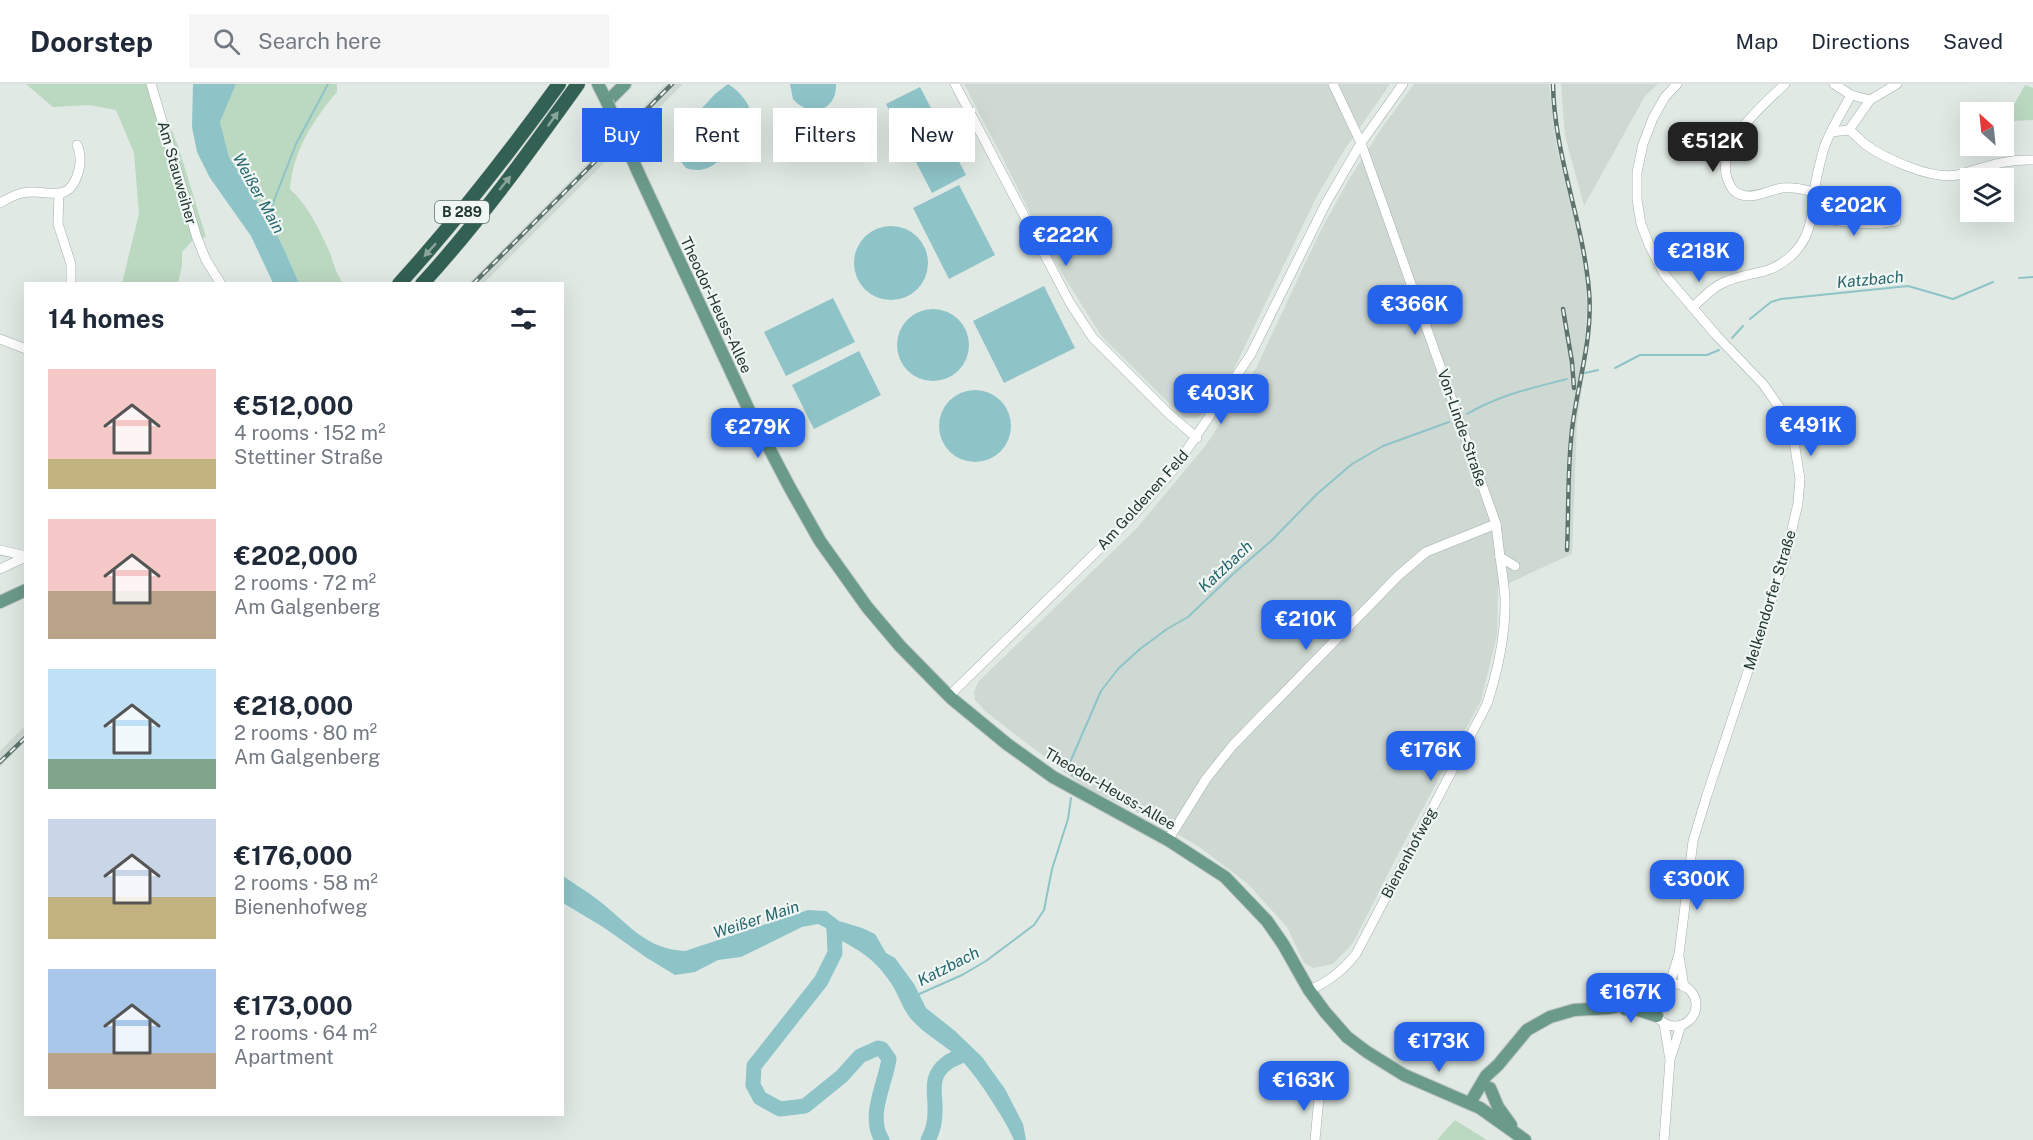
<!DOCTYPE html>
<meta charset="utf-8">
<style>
body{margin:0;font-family:"Public Sans",sans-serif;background:#f6f6f7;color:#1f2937;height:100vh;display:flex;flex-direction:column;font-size:22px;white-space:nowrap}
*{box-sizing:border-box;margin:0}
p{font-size:20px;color:#747a83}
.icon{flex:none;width:33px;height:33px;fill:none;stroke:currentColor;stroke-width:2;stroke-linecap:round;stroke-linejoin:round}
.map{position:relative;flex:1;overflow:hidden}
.drawer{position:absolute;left:24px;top:198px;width:540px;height:834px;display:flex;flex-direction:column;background:#fff;border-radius:0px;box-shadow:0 6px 24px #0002}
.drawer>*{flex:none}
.banner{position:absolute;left:582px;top:24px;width:570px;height:54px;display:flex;gap:12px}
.needle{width:39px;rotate:333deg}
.tools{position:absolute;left:1960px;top:18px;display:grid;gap:12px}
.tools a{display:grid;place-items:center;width:54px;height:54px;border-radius:0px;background:#fff;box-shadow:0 6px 24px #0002;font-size:30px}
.price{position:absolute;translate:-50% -51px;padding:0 14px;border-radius:12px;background:#2563eb;color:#fff;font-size:20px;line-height:39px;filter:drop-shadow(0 2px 3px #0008)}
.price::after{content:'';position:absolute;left:50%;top:36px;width:18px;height:14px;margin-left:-9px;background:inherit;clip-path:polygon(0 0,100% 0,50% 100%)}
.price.on{background:#222;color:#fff}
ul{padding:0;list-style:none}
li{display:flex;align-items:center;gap:18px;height:150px;padding:0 24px}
li span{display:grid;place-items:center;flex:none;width:168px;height:120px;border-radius:0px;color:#555}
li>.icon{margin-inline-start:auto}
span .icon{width:72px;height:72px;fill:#fffc;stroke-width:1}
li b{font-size:26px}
h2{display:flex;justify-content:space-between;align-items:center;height:72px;padding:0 24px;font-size:26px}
.pill{padding:0 21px;border-radius:0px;background:#fff;box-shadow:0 6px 24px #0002;font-size:21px;line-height:54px}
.pill.on{background:#2563eb;color:#fff}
header{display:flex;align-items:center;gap:36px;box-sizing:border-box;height:84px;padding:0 30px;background:#fff;border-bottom:2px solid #e0e1e3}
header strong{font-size:28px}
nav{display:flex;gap:33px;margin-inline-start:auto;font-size:21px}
.search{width:420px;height:54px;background:#f6f6f7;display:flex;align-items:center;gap:15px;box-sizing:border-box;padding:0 21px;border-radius:0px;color:#747a83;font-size:22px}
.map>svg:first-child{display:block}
.built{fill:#cfd9d3}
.green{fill:#bbd8c1}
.water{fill:#8ec4c8}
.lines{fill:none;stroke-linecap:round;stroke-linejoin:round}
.stream{stroke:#8ec4c8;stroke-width:2}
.river{stroke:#8ec4c8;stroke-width:15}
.minor-casing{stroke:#a4b0aa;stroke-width:10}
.major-casing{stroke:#bdc3c1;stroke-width:14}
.highway-casing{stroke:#bdc3c1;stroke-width:15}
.minor{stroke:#fff;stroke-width:9}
.major{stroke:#6a9a8a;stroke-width:12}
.highway{stroke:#326053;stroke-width:14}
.rail-casing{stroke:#5d736c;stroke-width:4.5}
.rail{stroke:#f0f6f3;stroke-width:2;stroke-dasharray:7;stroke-linecap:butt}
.major-bridge-casing{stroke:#bdc3c1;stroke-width:14;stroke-linecap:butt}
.major-bridge{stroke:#6a9a8a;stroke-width:12}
.oneway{fill:#88a49b}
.labels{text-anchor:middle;stroke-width:4.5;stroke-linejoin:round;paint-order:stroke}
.shield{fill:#f0f6f3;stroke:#60716a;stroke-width:1.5}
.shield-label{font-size:14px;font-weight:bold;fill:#233830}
.street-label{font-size:15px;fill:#233830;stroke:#f0f6f3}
.water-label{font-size:16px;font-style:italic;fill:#24666c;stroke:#f0f6f3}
</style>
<header>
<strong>Doorstep</strong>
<div class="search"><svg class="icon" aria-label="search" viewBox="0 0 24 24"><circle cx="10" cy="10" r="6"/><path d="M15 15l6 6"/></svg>Search here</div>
<nav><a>Map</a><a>Directions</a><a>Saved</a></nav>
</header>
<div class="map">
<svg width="2033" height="1056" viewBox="0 0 2033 1056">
<rect width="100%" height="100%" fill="#e0e9e4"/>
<!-- built -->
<g class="built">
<polygon points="666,0 683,0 484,199 468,200"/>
<polygon points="964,0 1390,0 1343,68 1317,112 1232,289 1205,328 1197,334 1184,334 1102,253 1053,175 1001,71"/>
<polygon points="1414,0 1549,0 1556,60 1579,152 1585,187 1587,223 1584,266 1580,291 1584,291 1577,338 1572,470 1498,504 1497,551 1481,617 1396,774 1353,859 1333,880 1313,884 1304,879 1287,843 1247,799 1198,762 1151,735 1083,702 986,628 975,616 974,608 978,598 1137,444 1206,361 1256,284 1320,148 1348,97 1381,45"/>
<polygon points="1561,0 1658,0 1645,12 1584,122 1565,52"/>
<polygon points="25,642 25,657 0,683 0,667"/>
</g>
<!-- green -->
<g class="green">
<polygon points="26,0 147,0 159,46 172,47 178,62 206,153 193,156 182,168 182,182 178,199 122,199 139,130 134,69 116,26 89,21 53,23"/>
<path d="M236,0H337V8C313,36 293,67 290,105C308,121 320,147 330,169C334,180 336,190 343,199H299L283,163L229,73L220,38Z"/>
<polygon points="2025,1 2033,4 2033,36 2009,37 2012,24"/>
<polygon points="1455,1036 1487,1056 1437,1056"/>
</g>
<!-- water -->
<g class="water">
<polygon points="193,0 236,0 220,38 229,73 268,134 283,163 299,199 273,199 251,152 210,94 197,68 192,43"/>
<path d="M728,0C741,8 750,20 753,35C750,44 746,46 740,53C724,69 714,93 686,84C677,74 675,63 678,50L715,10Z"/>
<path d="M790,0H836C837,27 810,35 793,15Z"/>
<polygon points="920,3 966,91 932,109 886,20"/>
<polygon points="959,101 995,171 949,195 913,124"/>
<circle cx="891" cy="179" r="37"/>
<polygon points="1044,202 1075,264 1004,299 973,237"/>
<polygon points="833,214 855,258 786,292 764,248"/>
<circle cx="933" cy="261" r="36"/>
<polygon points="859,267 881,311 814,345 792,301"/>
<circle cx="975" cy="342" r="36"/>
<path d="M563,792C574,800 587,807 598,816C628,839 645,865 685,867L808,826L826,827L839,837L862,844L875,850L886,869L895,874L914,900L926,924L955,947L982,973L1005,1005L1023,1040L1026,1056H1014C1007,1038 975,989 961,976C946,961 926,952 911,935C903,925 900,915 894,904C876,874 858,865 828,850L826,844L818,840L802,843L741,873L718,876L695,888L675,891L647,874L603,843L563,819Z"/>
</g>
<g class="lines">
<!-- stream -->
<g class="stream">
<polyline points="266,137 296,60 328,0"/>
<polyline points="2019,194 2033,193"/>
<polyline points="1750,235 1771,218 1781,215 1908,202 1953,215 1993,198"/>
<polyline points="1732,254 1743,242"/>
<polyline points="1615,284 1640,271 1707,271 1719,266"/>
<polyline points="1585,289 1598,286"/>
<path d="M1467,330C1499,311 1532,304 1567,295"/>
<polyline points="1072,692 1071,676 1101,607 1118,585 1140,565 1167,545 1188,533 1233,490 1271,457 1317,410 1352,380 1383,362 1449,338"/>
<polyline points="917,911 962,891 986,877 1034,841 1044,826 1052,785 1068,735 1071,714"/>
</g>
<!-- river -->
<g class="river">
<path d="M834,845L835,869L821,897L754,982L753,1001L760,1014L780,1025L805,1022L842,992L860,972L878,964L882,965L889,975C885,1001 867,1032 882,1056"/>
<path d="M928,1056C933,1047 935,1039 935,1028C936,1009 928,993 947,979C952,975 959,973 965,970"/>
</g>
<!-- minor casing -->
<g class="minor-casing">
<g id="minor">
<polyline points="151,0 197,154 206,176 221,200"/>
<polyline points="955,0 1070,219 1093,254 1168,329 1197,354"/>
<polyline points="1333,0 1361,59 1496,440 1500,473 1515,482"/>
<path d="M1785,0C1763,21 1716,60 1727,94C1730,102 1733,109 1742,111C1754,115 1770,106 1782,104C1794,103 1803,105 1814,108"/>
<polyline points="1834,0 1851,11 1870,16"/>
<polyline points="1849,46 1870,16 1897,0"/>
<path d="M1831,48L1849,46C1855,50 1860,56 1866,61C1886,75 1932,96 1957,91C1985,84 2002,75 2033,76"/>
<polyline points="59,110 58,140 71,180 71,200"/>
<path d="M0,119C7,115 14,111 22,109C45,103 68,123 78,89C81,81 81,69 77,61"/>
<path d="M1813,132C1840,138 1868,143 1896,137"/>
<path d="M1693,223C1703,214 1712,203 1725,198C1751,186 1766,194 1791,172C1811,154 1812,132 1814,109C1816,95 1820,78 1824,64C1830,46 1842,28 1851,11"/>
<polyline points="0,255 26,265"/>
<polyline points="0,466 26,472"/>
<polyline points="0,485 26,473"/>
<polyline points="949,612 1133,432 1174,385 1251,270 1326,119 1361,59 1403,0"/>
<polyline points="1168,756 1206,695 1233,661 1399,491 1426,468 1496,440"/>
<polyline points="1679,872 1684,903"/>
<circle cx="1675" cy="921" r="21"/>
<polyline points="1669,902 1679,870 1693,757 1707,711 1786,472 1798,419 1800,395 1793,351 1787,334 1763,300 1716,251 1664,190 1650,163 1641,140 1637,116 1637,88 1643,60 1653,34 1665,13 1677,0"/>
<path d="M1309,906C1327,899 1344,885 1356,870L1487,620C1498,586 1506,550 1505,514C1504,500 1502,486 1500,473"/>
<polyline points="1671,973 1681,941"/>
<polyline points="1315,1056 1320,1003"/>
<polyline points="1664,1056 1670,976 1664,939"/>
</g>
</g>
<!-- major casing -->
<g class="major-casing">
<g id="major">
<polyline points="598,0 607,18 625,0"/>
<polyline points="638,88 748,324 790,404 820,457 867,523 900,562 951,614 1007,660 1053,693 1168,756 1225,793 1267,837 1283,860 1309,906 1325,928 1347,953 1367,968 1404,991 1480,1024 1525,1056"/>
<polyline points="0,518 26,506"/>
<polyline points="1625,925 1635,925 1657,932"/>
<polyline points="1490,1004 1498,1023 1511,1041"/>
<polyline points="1470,1019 1486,992 1498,981 1527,946 1550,933 1574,926 1609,924 1634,919 1656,913"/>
</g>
</g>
<!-- highway casing -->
<g class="highway-casing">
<g id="highway">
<path d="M399,200C457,136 509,69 559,0"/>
<path d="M422,200C479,138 529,68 578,0"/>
</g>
</g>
<!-- minor -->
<use href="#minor" class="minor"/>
<!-- major -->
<use href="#major" class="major"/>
<!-- highway -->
<use href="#highway" class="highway"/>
<!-- rail casing -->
<g class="rail-casing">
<g id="rail">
<path d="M1553,0C1554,71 1583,136 1589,207C1593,252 1579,294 1573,338C1567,380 1569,424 1567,466"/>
<polyline points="473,200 672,0"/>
<polyline points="1563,225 1572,278 1574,304"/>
<polyline points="0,678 26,653"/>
</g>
</g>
<!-- rail -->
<use href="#rail" class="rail"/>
<!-- major-bridge casing -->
<g class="major-bridge-casing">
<polyline id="major-bridge" points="607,18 638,88"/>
</g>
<!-- major-bridge -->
<use href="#major-bridge" class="major-bridge"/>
</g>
<!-- one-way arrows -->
<defs><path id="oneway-solid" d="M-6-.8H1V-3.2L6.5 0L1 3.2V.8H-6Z" transform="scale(1.5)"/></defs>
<g class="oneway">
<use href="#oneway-solid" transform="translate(553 35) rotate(-54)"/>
<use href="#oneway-solid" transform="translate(505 99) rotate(-51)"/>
<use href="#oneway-solid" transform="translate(430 166) rotate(132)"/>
</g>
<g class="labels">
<!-- shield labels -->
<rect class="shield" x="435" y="117" width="54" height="22" rx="4.5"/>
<g class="shield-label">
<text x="462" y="133">B 289</text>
</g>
<!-- street labels -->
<g class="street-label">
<text transform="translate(177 89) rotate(74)" y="5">Am Stauweiher</text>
<text transform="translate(716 221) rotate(65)" y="5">Theodor-Heuss-Allee</text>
<text transform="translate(1462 344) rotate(71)" y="5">Von-Linde-Straße</text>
<text transform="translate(1143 416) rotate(-48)" y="5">Am Goldenen Feld</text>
<text transform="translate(1770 516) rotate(-73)" y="5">Melkendorfer Straße</text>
<text transform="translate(1110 705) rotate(30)" y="5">Theodor-Heuss-Allee</text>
<text transform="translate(1409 769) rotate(-62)" y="5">Bienenhofweg</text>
</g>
<!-- water labels -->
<g class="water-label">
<text transform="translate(259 109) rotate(61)" y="6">Weißer Main</text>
<text transform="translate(1870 195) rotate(-5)" y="6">Katzbach</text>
<text transform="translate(1225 482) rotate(-43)" y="6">Katzbach</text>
<text transform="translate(756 835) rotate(-18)" y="6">Weißer Main</text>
<text transform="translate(948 882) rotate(-27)" y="6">Katzbach</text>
</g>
</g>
</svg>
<div class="tools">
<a><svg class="needle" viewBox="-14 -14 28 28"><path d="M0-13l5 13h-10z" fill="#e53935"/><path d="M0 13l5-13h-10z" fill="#747a83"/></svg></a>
<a><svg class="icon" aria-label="layers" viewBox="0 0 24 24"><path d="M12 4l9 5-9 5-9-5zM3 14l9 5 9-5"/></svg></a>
</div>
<b class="price on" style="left:1713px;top:89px">€512K</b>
<b class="price" style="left:1854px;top:153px">€202K</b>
<b class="price" style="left:1066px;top:183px">€222K</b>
<b class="price" style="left:1699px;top:199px">€218K</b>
<b class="price" style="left:1415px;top:252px">€366K</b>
<b class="price" style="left:1221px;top:341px">€403K</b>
<b class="price" style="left:1811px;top:373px">€491K</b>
<b class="price" style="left:758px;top:375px">€279K</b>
<b class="price" style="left:1306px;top:567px">€210K</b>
<b class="price" style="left:1431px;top:698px">€176K</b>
<b class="price" style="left:1697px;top:827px">€300K</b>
<b class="price" style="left:1631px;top:940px">€167K</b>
<b class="price" style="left:1439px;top:989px">€173K</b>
<b class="price" style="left:1304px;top:1028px">€163K</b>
<div class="banner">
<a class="pill on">Buy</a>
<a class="pill">Rent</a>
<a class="pill">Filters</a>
<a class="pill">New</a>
</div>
<section class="drawer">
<h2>14 homes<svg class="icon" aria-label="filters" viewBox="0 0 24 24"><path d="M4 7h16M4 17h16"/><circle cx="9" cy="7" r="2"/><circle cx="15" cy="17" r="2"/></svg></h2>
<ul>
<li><span style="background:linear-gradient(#f6c9c9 75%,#c2b280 0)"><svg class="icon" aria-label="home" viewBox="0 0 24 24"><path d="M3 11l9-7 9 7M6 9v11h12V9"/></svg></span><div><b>€512,000</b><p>4 rooms · 152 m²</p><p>Stettiner Straße</p></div></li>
<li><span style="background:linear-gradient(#f6c9c9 60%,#b9a48a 0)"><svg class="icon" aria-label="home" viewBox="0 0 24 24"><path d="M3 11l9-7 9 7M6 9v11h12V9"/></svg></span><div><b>€202,000</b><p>2 rooms · 72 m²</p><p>Am Galgenberg</p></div></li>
<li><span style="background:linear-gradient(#bfe0f5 75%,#7fa58c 0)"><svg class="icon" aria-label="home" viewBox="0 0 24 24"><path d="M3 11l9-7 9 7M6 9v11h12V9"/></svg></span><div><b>€218,000</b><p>2 rooms · 80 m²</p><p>Am Galgenberg</p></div></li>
<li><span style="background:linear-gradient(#c9d6e8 65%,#c2b280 0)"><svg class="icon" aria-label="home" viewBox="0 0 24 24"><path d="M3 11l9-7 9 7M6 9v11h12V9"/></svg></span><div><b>€176,000</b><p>2 rooms · 58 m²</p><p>Bienenhofweg</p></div></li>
<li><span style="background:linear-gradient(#a9c7e8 70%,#b9a48a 0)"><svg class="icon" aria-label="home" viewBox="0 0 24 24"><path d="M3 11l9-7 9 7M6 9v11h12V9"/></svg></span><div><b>€173,000</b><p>2 rooms · 64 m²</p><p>Apartment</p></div></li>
</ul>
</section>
</div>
